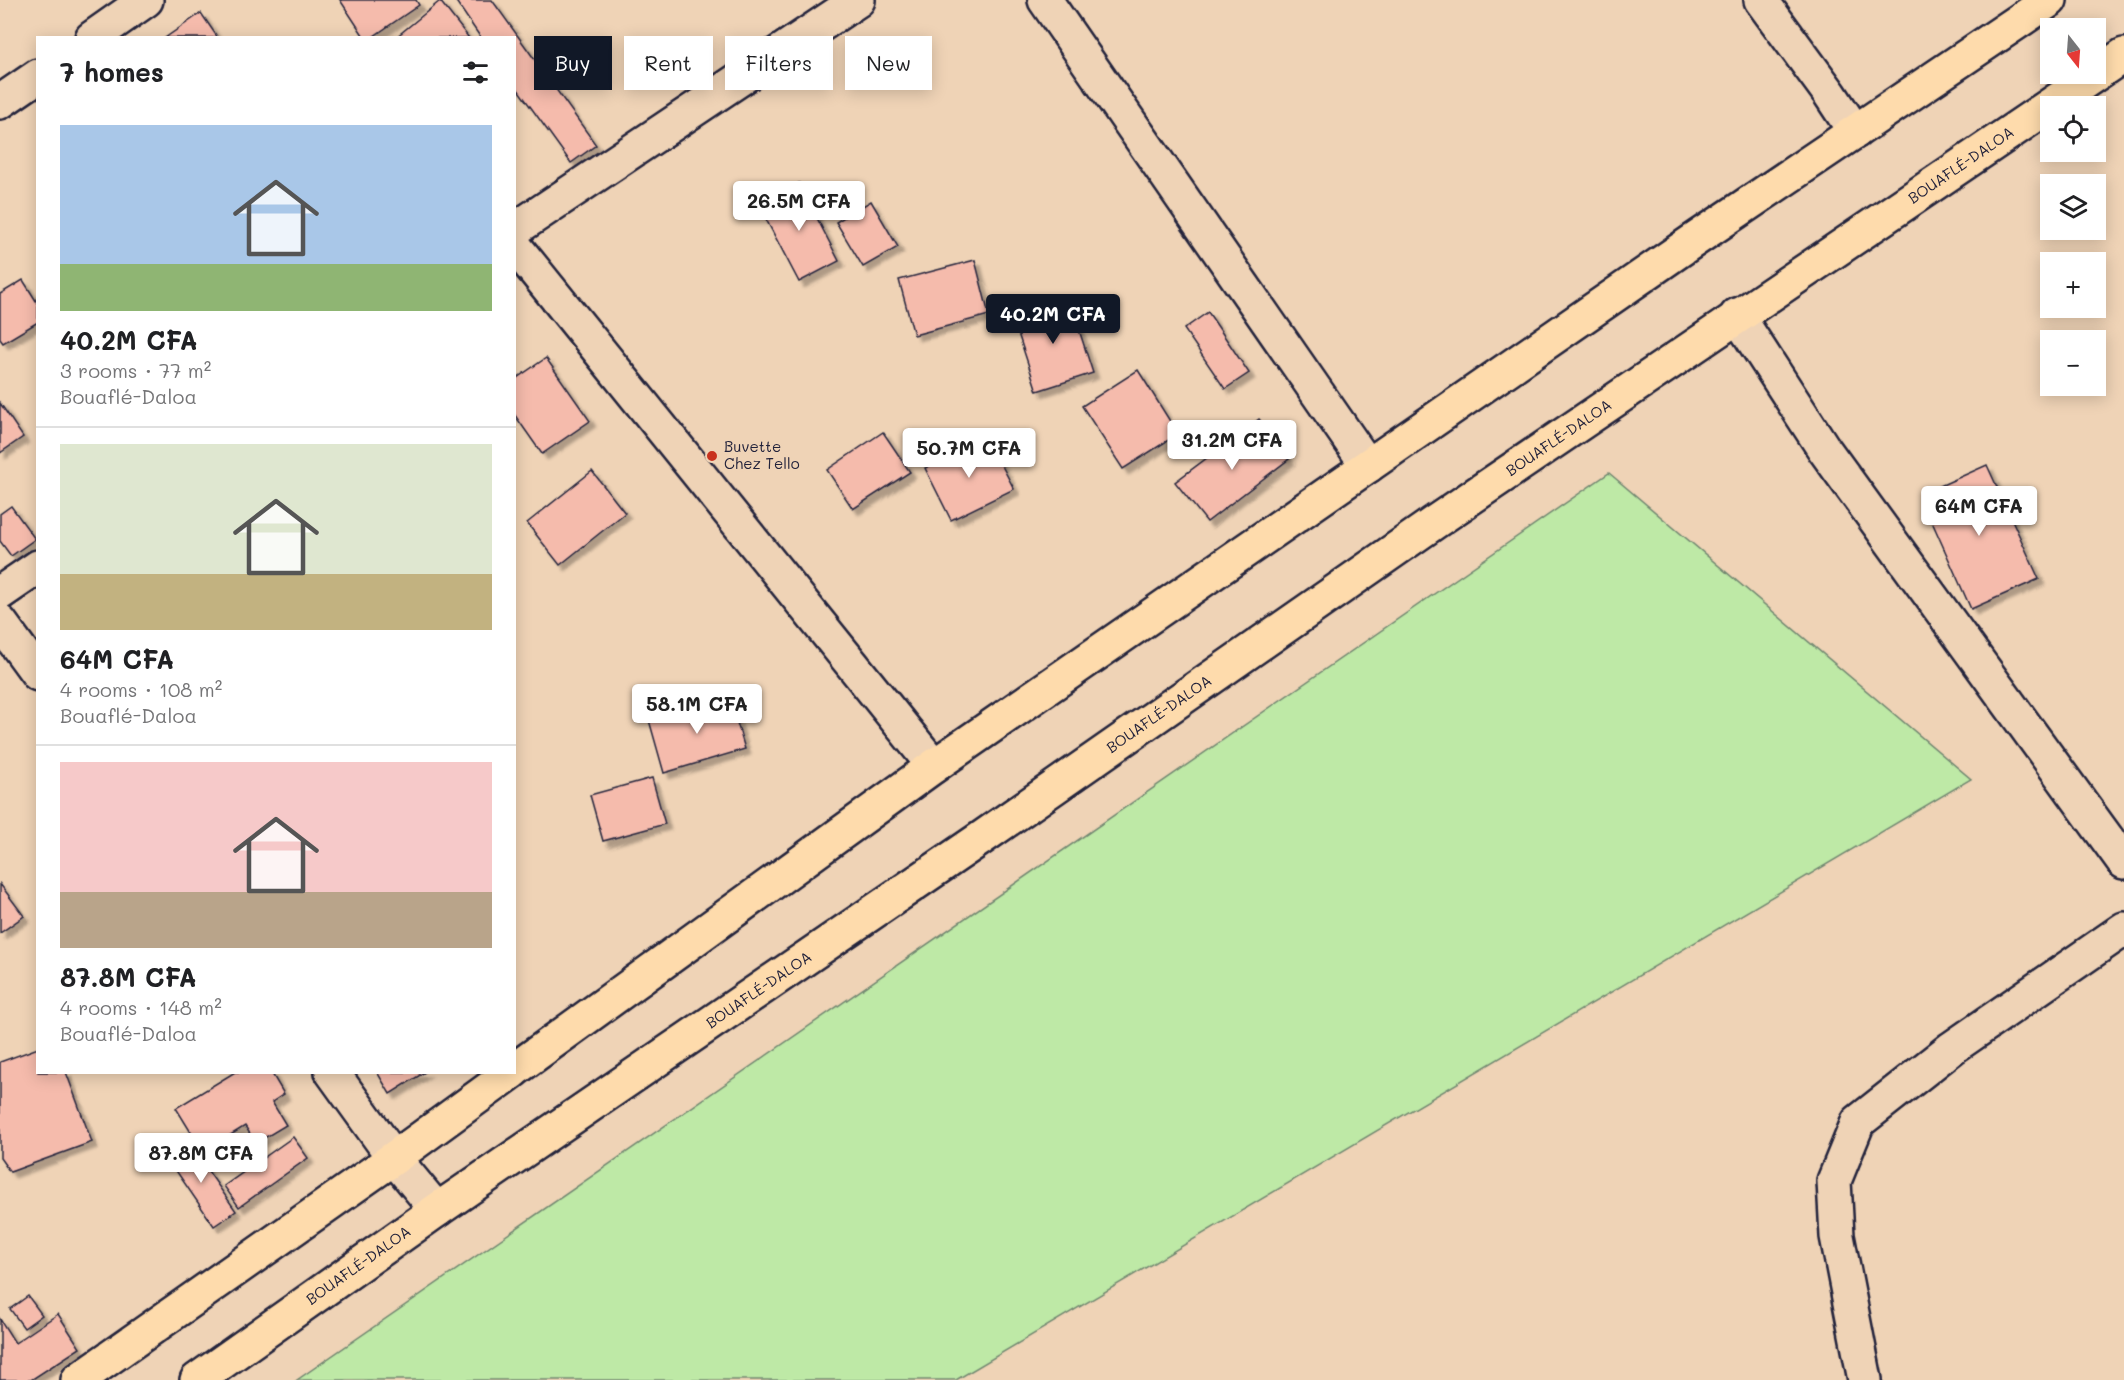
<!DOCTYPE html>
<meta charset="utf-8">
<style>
body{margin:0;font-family:Mali,sans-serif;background:#f6f6f6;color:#202124;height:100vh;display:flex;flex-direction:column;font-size:22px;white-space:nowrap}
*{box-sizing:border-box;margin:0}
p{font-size:20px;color:#757577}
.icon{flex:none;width:33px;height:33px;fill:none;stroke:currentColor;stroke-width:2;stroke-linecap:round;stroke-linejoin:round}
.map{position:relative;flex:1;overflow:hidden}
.details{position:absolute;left:36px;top:36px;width:480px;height:1038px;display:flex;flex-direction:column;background:#fff;border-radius:0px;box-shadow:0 3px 15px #0003}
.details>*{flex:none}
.guide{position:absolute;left:534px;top:36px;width:570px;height:54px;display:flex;gap:12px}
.needle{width:39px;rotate:163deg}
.tools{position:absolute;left:2040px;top:18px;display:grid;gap:12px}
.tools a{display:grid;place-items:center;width:66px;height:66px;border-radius:0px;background:#fff;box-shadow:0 3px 15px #0003;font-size:30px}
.price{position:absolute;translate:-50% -51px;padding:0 14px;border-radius:6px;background:#fff;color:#222;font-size:20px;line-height:39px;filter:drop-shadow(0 2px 3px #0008)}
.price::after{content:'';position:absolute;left:50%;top:36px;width:18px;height:14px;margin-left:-9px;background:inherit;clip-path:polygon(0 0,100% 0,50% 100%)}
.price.active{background:#111827;color:#fff}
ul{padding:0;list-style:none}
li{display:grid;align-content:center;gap:12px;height:318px;padding:0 24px}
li+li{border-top:2px solid #e0e0e0}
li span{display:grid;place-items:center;height:186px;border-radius:0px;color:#555}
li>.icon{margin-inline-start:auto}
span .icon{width:108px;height:108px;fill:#fffc;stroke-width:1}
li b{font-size:26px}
h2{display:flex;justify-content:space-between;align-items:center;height:72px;padding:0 24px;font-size:26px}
.chip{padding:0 21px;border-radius:0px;background:#fff;box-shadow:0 3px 15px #0003;font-size:21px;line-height:54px}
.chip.active{background:#111827;color:#fff}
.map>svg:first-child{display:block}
.green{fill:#bee9a6;stroke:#708670;stroke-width:1.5}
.building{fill:#f5bbac;stroke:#22223b;stroke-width:1.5;filter:url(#shadow)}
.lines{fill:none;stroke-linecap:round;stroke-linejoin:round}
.minor-casing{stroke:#22223b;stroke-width:38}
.highway-casing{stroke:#22223b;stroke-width:38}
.minor{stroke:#efd3b6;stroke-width:33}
.highway{stroke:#fedbac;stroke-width:33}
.poi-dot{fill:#c8321e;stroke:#efd3b6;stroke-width:2}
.labels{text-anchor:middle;stroke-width:4.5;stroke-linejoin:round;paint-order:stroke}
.street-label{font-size:15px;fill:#22223b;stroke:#efd3b6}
.poi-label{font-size:15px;fill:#22223b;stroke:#efd3b6;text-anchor:start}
</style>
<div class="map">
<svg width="2124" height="1380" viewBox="0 0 2124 1380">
<defs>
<filter id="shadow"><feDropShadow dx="5.5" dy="5.5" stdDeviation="1.5" flood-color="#0004"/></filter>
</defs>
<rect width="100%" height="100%" fill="#efd3b6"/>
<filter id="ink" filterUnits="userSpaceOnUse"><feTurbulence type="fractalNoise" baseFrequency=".0167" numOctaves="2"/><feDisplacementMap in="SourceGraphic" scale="12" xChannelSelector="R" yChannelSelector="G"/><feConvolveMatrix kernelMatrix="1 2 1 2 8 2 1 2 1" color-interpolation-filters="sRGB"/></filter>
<g filter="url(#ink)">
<!-- green -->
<polygon class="green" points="1609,473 1971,779 956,1380 297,1380"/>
<!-- building -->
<g class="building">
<polygon points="340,0 416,0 419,5 371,38 365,38"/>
<polygon points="455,0 492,0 596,145 571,163 514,84 514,38 481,38"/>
<polygon points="440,1 469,38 395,38"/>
<polygon points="201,13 218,38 165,38"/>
<polygon points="799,183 839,261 799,282 758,204"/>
<polygon points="871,201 898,247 863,267 836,222"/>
<polygon points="975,260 989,315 914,335 899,280"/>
<polygon points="23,280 38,304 38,322 3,343 0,339 0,294"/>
<polygon points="1069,299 1093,373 1037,391 1013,318"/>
<polygon points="1208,312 1249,373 1225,389 1184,329"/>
<polygon points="546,358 590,421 542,454 514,414 514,380"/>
<polygon points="1138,370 1178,434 1123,469 1082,406"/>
<polygon points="0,403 23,437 0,453"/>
<polygon points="1259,419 1289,459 1207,522 1175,482"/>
<polygon points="883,432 910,472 853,509 827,470"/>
<polygon points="987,437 1014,489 951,520 925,468"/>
<polygon points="1987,465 2039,579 1971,609 1920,495"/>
<polygon points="592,471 625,513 560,565 527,523"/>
<polygon points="11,506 35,539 11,556 0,541 0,514"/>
<polygon points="729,696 745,749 664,773 649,720"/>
<polygon points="652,778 665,824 603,841 590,795"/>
<polygon points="0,884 24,916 0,933"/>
<polygon points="38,1048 38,1072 66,1072 92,1142 10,1172 0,1158 0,1062"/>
<polygon points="235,1072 271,1072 284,1094 272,1102 286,1125 256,1143 245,1126 203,1152 176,1108"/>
<polygon points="377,1072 425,1072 390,1094"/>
<polygon points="293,1137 308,1158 239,1207 224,1186"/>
<polygon points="187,1141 236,1211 214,1226 166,1156"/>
<polygon points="28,1296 42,1315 24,1328 10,1309"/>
<polygon points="58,1314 80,1348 31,1380 0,1380 0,1319 15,1343"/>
</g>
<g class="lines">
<!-- minor casing -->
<g class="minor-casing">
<g id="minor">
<polyline points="1045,0 1368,466"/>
<polyline points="1761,0 1830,94 1855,132"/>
<polyline points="92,38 146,0"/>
<polyline points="0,102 38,76"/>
<polyline points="514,230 858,0"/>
<polyline points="514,245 934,766"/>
<polyline points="1737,315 1824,449 2124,862"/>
<polyline points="0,593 38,567"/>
<polyline points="0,622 38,674"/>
<polyline points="332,1072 394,1158 437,1210"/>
<polyline points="1865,1380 1837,1236 1834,1181 1858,1122 1952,1048 2124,929"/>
</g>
</g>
<!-- highway casing -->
<g class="highway-casing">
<g id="highway">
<polyline points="514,1070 934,766 1693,241 2050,0"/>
<polyline points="78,1380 394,1158 512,1072"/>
<path id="s1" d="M197,1380L437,1210L980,839L1435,522L2124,55"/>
</g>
</g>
<!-- minor -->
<use href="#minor" class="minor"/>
<!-- highway -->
<use href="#highway" class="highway"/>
</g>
</g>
<!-- markers -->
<circle class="poi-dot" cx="712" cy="456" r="6"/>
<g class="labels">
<!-- street labels -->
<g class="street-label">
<text dy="5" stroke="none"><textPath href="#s1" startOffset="2142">BOUAFLÉ-DALOA</textPath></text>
<text dy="5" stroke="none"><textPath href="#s1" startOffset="1656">BOUAFLÉ-DALOA</textPath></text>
<text dy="5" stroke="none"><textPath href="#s1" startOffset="1170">BOUAFLÉ-DALOA</textPath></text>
<text dy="5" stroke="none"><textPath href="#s1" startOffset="684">BOUAFLÉ-DALOA</textPath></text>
<text dy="5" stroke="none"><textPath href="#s1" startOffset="198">BOUAFLÉ-DALOA</textPath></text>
</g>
<!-- poi labels -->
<g class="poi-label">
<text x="724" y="452">Buvette<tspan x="724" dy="17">Chez Tello</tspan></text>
</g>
</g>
</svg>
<div class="tools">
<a><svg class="needle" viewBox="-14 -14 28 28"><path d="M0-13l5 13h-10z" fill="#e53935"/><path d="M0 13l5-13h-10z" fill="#757577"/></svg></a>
<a><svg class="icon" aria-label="locate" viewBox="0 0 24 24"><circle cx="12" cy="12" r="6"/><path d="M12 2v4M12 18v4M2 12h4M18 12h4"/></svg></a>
<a><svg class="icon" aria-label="layers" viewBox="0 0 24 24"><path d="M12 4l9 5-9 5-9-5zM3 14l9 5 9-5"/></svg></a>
<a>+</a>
<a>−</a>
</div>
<b class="price" style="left:799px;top:232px">26.5M CFA</b>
<b class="price active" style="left:1053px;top:345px">40.2M CFA</b>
<b class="price" style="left:1232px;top:471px">31.2M CFA</b>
<b class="price" style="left:969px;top:479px">50.7M CFA</b>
<b class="price" style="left:1979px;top:537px">64M CFA</b>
<b class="price" style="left:697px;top:735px">58.1M CFA</b>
<b class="price" style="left:201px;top:1184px">87.8M CFA</b>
<div class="guide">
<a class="chip active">Buy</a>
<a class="chip">Rent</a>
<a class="chip">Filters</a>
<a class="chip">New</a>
</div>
<section class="details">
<h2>7 homes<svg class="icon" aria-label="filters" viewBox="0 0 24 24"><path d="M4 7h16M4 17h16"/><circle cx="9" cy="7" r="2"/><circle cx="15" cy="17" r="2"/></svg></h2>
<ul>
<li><span style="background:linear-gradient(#a9c7e8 75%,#8fb573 0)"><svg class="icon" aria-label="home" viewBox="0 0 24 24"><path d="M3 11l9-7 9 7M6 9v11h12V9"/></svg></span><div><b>40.2M CFA</b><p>3 rooms · 77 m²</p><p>Bouaflé-Daloa</p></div></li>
<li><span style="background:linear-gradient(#dfe7d0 70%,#c2b280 0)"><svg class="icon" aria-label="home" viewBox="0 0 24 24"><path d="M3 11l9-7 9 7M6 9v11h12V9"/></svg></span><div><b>64M CFA</b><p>4 rooms · 108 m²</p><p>Bouaflé-Daloa</p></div></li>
<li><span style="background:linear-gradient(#f6c9c9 70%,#b9a48a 0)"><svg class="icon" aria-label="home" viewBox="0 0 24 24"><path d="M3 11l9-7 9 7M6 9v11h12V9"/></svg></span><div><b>87.8M CFA</b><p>4 rooms · 148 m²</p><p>Bouaflé-Daloa</p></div></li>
</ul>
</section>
</div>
